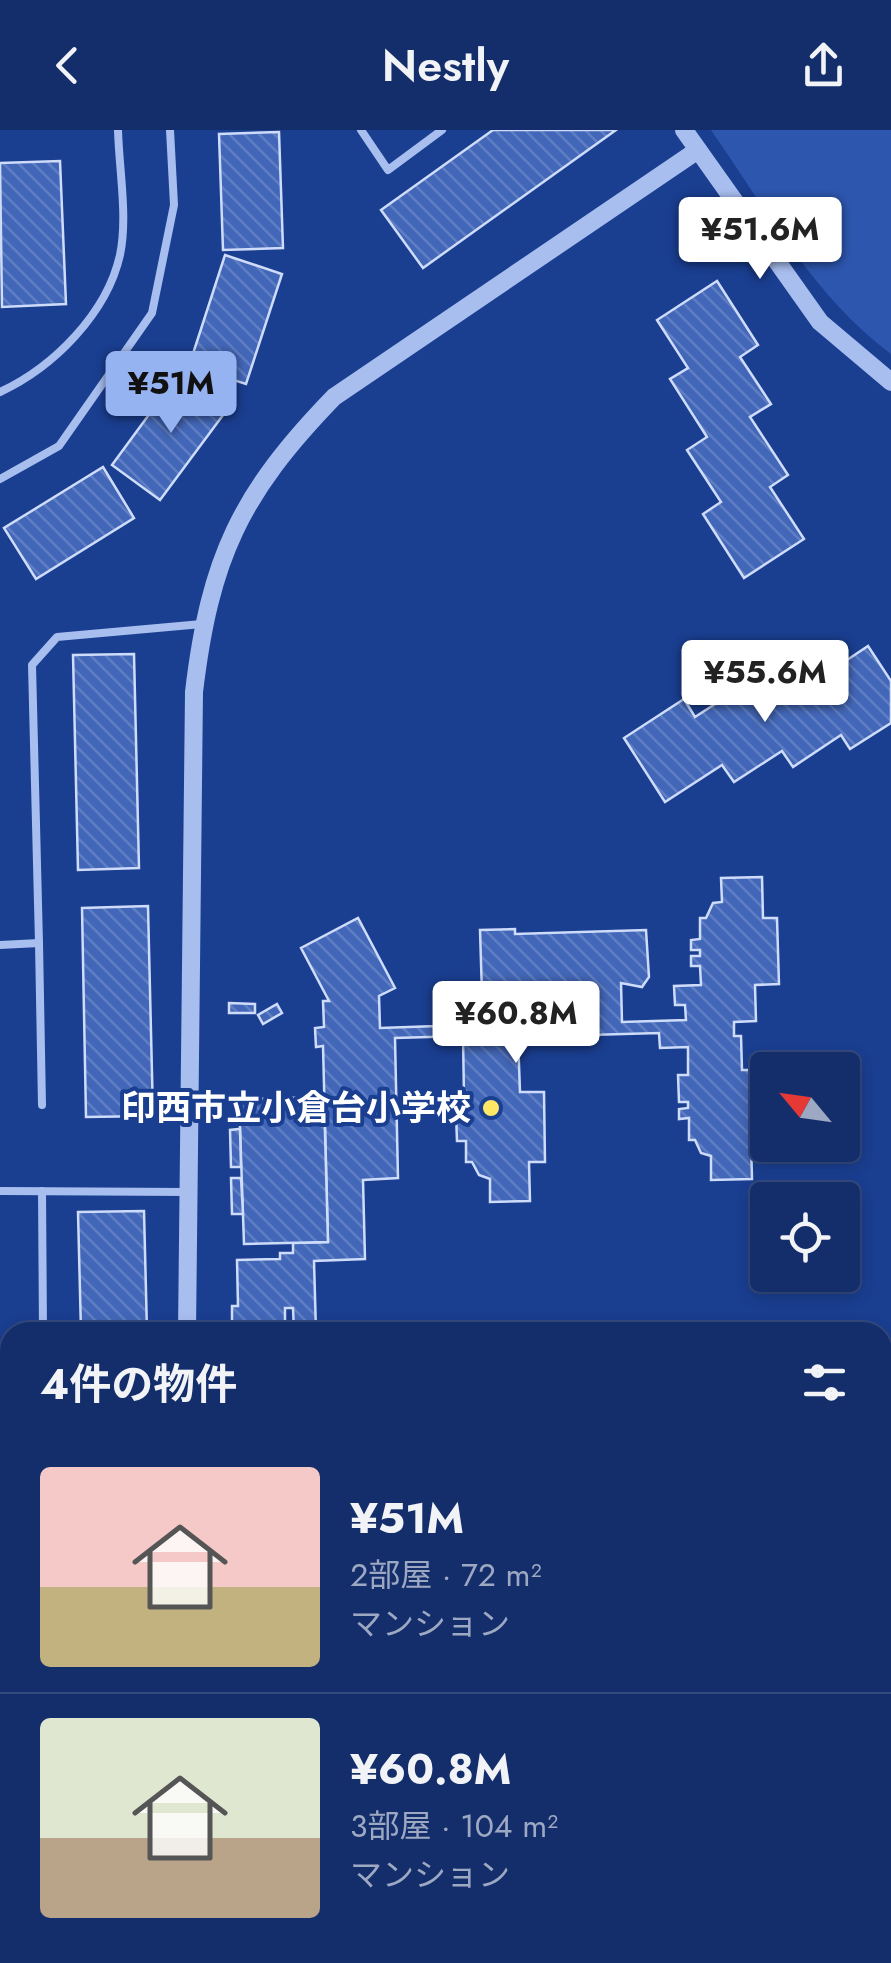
<!DOCTYPE html>
<html lang="ja">
<meta charset="utf-8">
<style>
body{margin:0;font-family:Jost,"Noto Sans JP",sans-serif;background:#213a74;color:#f1f3f6;height:100vh;display:flex;flex-direction:column;font-size:38px;white-space:nowrap}
*{box-sizing:border-box;margin:0}
p{font-size:32px;color:#9da8c2}
.icon{flex:none;width:55px;height:55px;fill:none;stroke:currentColor;stroke-width:2;stroke-linecap:round;stroke-linejoin:round}
.map{position:relative;flex:1;overflow:hidden}
.details{position:absolute;left:0px;top:1192px;width:892px;height:642px;display:flex;flex-direction:column;background:#142e6c;border-radius:30px 30px 0 0;box-shadow:0 5px 15px #0003,0 0 0 2px #334a7f}
.details>*{flex:none}
.needle{width:65px;rotate:299deg}
.controls{position:absolute;left:750px;top:922px;display:grid;gap:20px}
.controls a{display:grid;place-items:center;width:110px;height:110px;border-radius:10px;background:#142e6c;box-shadow:0 5px 15px #0003,0 0 0 2px #334a7f;font-size:50px}
.price{position:absolute;translate:-50% -85px;padding:0 22px;border-radius:10px;background:#fff;color:#222;font-size:32px;line-height:65px;filter:drop-shadow(0 2px 5px #0008)}
.price::after{content:'';position:absolute;left:50%;top:60px;width:30px;height:22px;margin-left:-15px;background:inherit;clip-path:polygon(0 0,100% 0,50% 100%)}
.price.active{background:#95b2f1;color:#111}
ul{padding:0;list-style:none}
li{display:flex;align-items:center;gap:30px;height:250px;padding:0 40px}
li+li{border-top:2px solid #334a7f}
li span{display:grid;place-items:center;flex:none;width:280px;height:200px;border-radius:10px;color:#555}
li>.icon{margin-inline-start:auto}
span .icon{width:120px;height:120px;fill:#fffc;stroke-width:1}
li b{font-size:42px}
h2{display:flex;justify-content:space-between;align-items:center;height:120px;padding:0 40px;font-size:42px}
header{display:flex;justify-content:space-between;align-items:center;height:130px;padding:0 40px;background:#142e6c;font-size:45px;font-weight:600}
.map>svg:first-child{display:block}
.green{fill:#2d56ae}
.building{fill:url(#building-back-hatch);stroke:#cedcfa;stroke-width:2.5}
.lines{fill:none;stroke-linecap:round;stroke-linejoin:round}
.service{stroke:#a8beef;stroke-width:8}
.minor{stroke:#a8beef;stroke-width:10}
.tertiary{stroke:#a8beef;stroke-width:18}
.poi-dot{fill:#ffe766;stroke:#1a3e90;stroke-width:4}
.labels{text-anchor:middle;stroke-width:8;stroke-linejoin:round;paint-order:stroke}
.poi-label{font-size:35px;font-weight:bold;fill:#fff;stroke:#1a3e90;text-anchor:end}
</style>
<header><svg class="icon" aria-label="back" viewBox="0 0 24 24"><path d="M15 5l-7 7 7 7"/></svg>Nestly<svg class="icon" aria-label="share" viewBox="0 0 24 24"><path d="M12 15V3M7 8l5-5 5 5M5 13v7h14v-7"/></svg></header>
<div class="map">
<svg width="891" height="1833" viewBox="0 0 891 1833">
<defs>
<pattern id="building-back-hatch" width="6" height="6" patternUnits="userSpaceOnUse" patternTransform="scale(2.5)"><rect width="6" height="6" fill="#4367b8"/><path d="M-1 5l2 2M0 0l6 6M5-1l2 2" fill="none" stroke="#5f7ec3"/></pattern>
</defs>
<rect width="100%" height="100%" fill="#1a3e90"/>
<!-- green -->
<path class="green" d="M711,0H891V224C814,167 765,78 711,0Z"/>
<!-- building -->
<g class="building">
<polygon points="493,0 616,0 423,138 381,80"/>
<polygon points="279,2 283,118 223,120 219,4"/>
<polygon points="60,31 66,174 2,177 0,33"/>
<polygon points="225,125 282,144 246,254 189,236"/>
<polygon points="717,151 758,215 740,227 771,274 750,287 788,345 770,357 804,409 744,448 703,384 721,372 687,320 707,307 670,249 688,238 657,190"/>
<polygon points="181,241 229,277 160,370 112,335"/>
<polygon points="103,337 134,388 36,449 4,398"/>
<polygon points="868,516 891,551 891,593 850,619 841,605 793,637 782,621 734,652 722,635 665,672 624,608 684,569 695,587 752,550 762,565 810,534 820,548"/>
<polygon points="134,524 139,738 78,740 73,525"/>
<polygon points="762,747 763,788 777,788 779,854 755,855 756,891 734,892 734,906 741,906 742,940 765,940 767,1009 751,1009 752,1049 711,1050 711,1026 701,1023 695,1010 689,1010 689,988 679,989 679,979 688,978 688,972 679,972 678,945 688,945 688,917 660,918 659,903 518,907 520,962 544,962 545,1032 529,1032 530,1071 490,1072 490,1049 479,1045 472,1032 466,1032 466,1011 457,1011 456,984 465,984 465,978 456,978 455,967 464,967 463,906 395,908 398,1048 363,1050 365,1129 314,1131 316,1202 294,1202 293,1178 285,1178 285,1202 232,1202 232,1176 238,1176 237,1130 280,1129 280,1123 293,1123 293,1113 328,1112 323,916 316,917 315,898 324,897 323,871 329,871 301,818 358,788 395,858 379,866 380,898 437,896 436,865 482,864 480,800 515,799 515,804 646,800 649,847 642,857 621,853 622,892 686,890 685,875 675,875 674,856 701,855 700,836 691,836 691,826 700,826 700,820 691,820 691,810 700,809 700,788 706,788 713,773 722,772 721,748"/>
<polygon points="148,776 153,986 86,987 82,778"/>
<polygon points="229,873 255,874 255,883 229,883"/>
<polygon points="277,874 282,883 263,894 258,885"/>
<polygon points="324,967 328,1112 244,1114 239,969"/>
<polygon points="240,999 241,1037 231,1037 230,1000"/>
<polygon points="231,1048 241,1048 243,1084 232,1084"/>
<polygon points="144,1081 147,1202 81,1202 78,1082"/>
<polygon points="891,1651 891,1796 882,1796 882,1659"/>
</g>
<g class="lines">
<!-- service -->
<g class="service">
<polyline points="361,0 388,40 442,0"/>
<path d="M0,262C54,237 107,183 120,125C128,87 119,39 118,0"/>
<polyline points="0,349 59,316 152,183 174,75 170,0"/>
<polyline points="39,813 32,535 57,507 202,494"/>
<polyline points="0,815 39,813 42,975"/>
<polyline points="0,1061 189,1062"/>
<polyline points="42,1061 43,1202"/>
<polyline points="0,1401 10,1397"/>
</g>
<!-- minor -->
<g class="minor">
<polyline points="0,1654 10,1654"/>
<polyline points="32,1833 33,1825"/>
<polyline points="200,1833 200,1825"/>
<polyline points="357,1833 357,1825"/>
<polyline points="517,1833 517,1825"/>
<polyline points="675,1833 675,1825"/>
</g>
<!-- tertiary -->
<g class="tertiary">
<polyline points="684,0 820,192 891,252"/>
<path d="M187,1202L194,562C210,428 240,364 334,267L698,20"/>
<polyline points="0,1461 10,1461"/>
<polyline points="882,1470 891,1471"/>
<polyline points="0,1497 10,1497"/>
<polyline points="882,1509 891,1509"/>
</g>
</g>
<!-- markers -->
<circle class="poi-dot" cx="491" cy="978" r="10"/>
<g class="labels">
<!-- poi labels -->
<g class="poi-label">
<text x="471" y="990">印西市立小倉台小学校</text>
</g>
</g>
</svg>
<div class="controls">
<a><svg class="needle" viewBox="-14 -14 28 28"><path d="M0-13l5 13h-10z" fill="#e53935"/><path d="M0 13l5-13h-10z" fill="#9da8c2"/></svg></a>
<a><svg class="icon" aria-label="locate" viewBox="0 0 24 24"><circle cx="12" cy="12" r="6"/><path d="M12 2v4M12 18v4M2 12h4M18 12h4"/></svg></a>
</div>
<b class="price" style="left:760px;top:152px">¥51.6M</b>
<b class="price active" style="left:171px;top:306px">¥51M</b>
<b class="price" style="left:765px;top:595px">¥55.6M</b>
<b class="price" style="left:516px;top:936px">¥60.8M</b>
<section class="details">
<h2>4件の物件<svg class="icon" aria-label="filters" viewBox="0 0 24 24"><path d="M4 7h16M4 17h16"/><circle cx="9" cy="7" r="2"/><circle cx="15" cy="17" r="2"/></svg></h2>
<ul>
<li><span style="background:linear-gradient(#f6c9c9 60%,#c2b280 0)"><svg class="icon" aria-label="home" viewBox="0 0 24 24"><path d="M3 11l9-7 9 7M6 9v11h12V9"/></svg></span><div><b>¥51M</b><p>2部屋 · 72 m²</p><p>マンション</p></div></li>
<li><span style="background:linear-gradient(#dfe7d0 60%,#b9a48a 0)"><svg class="icon" aria-label="home" viewBox="0 0 24 24"><path d="M3 11l9-7 9 7M6 9v11h12V9"/></svg></span><div><b>¥60.8M</b><p>3部屋 · 104 m²</p><p>マンション</p></div></li>
</ul>
</section>
</div>
